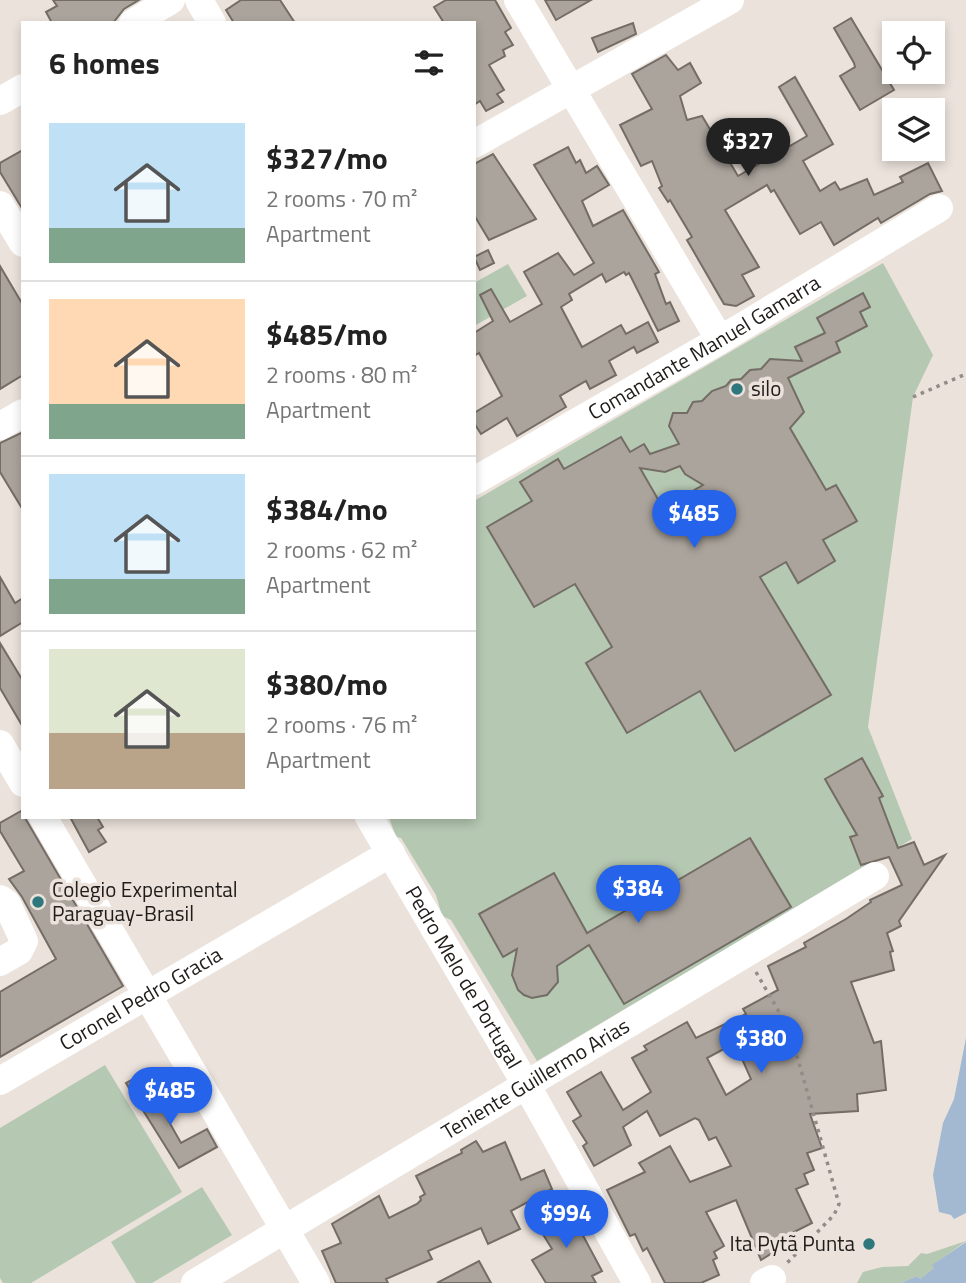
<!DOCTYPE html>
<meta charset="utf-8">
<style>
body{margin:0;font-family:"Titillium Web",sans-serif;background:#f2f2f2;color:#222;height:100vh;display:flex;flex-direction:column;font-size:26px;white-space:nowrap}
*{box-sizing:border-box;margin:0}
p{font-size:23px;color:#767676}
.icon{flex:none;width:38px;height:38px;fill:none;stroke:currentColor;stroke-width:2;stroke-linecap:round;stroke-linejoin:round}
.map{position:relative;flex:1;overflow:hidden}
.drawer{position:absolute;left:21px;top:21px;width:455px;height:798px;display:flex;flex-direction:column;background:#fff;border-radius:0px;box-shadow:0 4px 10px #0003}
.drawer>*{flex:none}
.fabs{position:absolute;left:882px;top:21px;display:grid;gap:14px}
.fabs a{display:grid;place-items:center;width:63px;height:63px;border-radius:0px;background:#fff;box-shadow:0 4px 10px #0003;font-size:35px}
.price{position:absolute;translate:-50% -60px;padding:0 16px;border-radius:24px;background:#2563eb;color:#fff;font-size:23px;line-height:46px;filter:drop-shadow(0 2px 4px #0008)}
.price::after{content:'';position:absolute;left:50%;top:42px;width:21px;height:16px;margin-left:-10px;background:inherit;clip-path:polygon(0 0,100% 0,50% 100%)}
.price.current{background:#222;color:#fff}
ul{padding:0;list-style:none}
li{display:flex;align-items:center;gap:21px;height:175px;padding:0 28px}
li+li{border-top:2px solid #e0e0e0}
li span{display:grid;place-items:center;flex:none;width:196px;height:140px;border-radius:0px;color:#555}
li>.icon{margin-inline-start:auto}
span .icon{width:84px;height:84px;fill:#fffc;stroke-width:1}
li b{font-size:30px}
h2{display:flex;justify-content:space-between;align-items:center;height:84px;padding:0 28px;font-size:30px}
.map>svg:first-child{display:block}
.green{fill:#b5c8b2}
.water{fill:#a3b8d1}
.building{fill:#aba49c;stroke:#746d66;stroke-width:2;fill-rule:evenodd}
.lines{fill:none;stroke-linecap:round;stroke-linejoin:round}
.path{stroke:#928b87;stroke-width:3.5;stroke-dasharray:3.5 5;stroke-linecap:butt}
.minor{stroke:#fff;stroke-width:28}
.poi-dot{fill:#2e777d;stroke:#ebe2db;stroke-width:2.5}
.labels{text-anchor:middle;stroke-width:7;stroke-linejoin:round;paint-order:stroke}
.street-label{font-size:21px;fill:#1f1c1a;stroke:#ebe2db}
.poi-label{font-size:21px;fill:#1f1c1a;stroke:#ebe2db;text-anchor:start}
</style>
<div class="map">
<svg width="966" height="1283" viewBox="0 0 966 1283">
<rect width="100%" height="100%" fill="#ebe2db"/>
<!-- green -->
<g class="green">
<polygon points="883,263 933,355 913,397 868,727 912,839 537,1061 451,920 442,916 436,895 401,838 396,837 389,817 474,817 474,501"/>
<polygon points="508,264 527,296 474,326 474,283"/>
<polygon points="105,1065 182,1192 31,1283 3,1283 0,1278 0,1128"/>
<polygon points="202,1187 232,1235 152,1283 136,1283 111,1242"/>
<polygon points="966,1241 933,1265 934,1268 920,1279 917,1276 901,1283 857,1283 863,1272 882,1267 908,1266 921,1253 927,1254"/>
</g>
<!-- water -->
<g class="water">
<polygon points="966,1038 966,1213 954,1219 951,1215 939,1212 933,1175 943,1123 954,1099"/>
<polygon points="966,1242 966,1283 901,1283 917,1276 920,1279 934,1268 932,1265"/>
</g>
<!-- building -->
<g class="building">
<polygon points="53,0 139,0 124,9 113,23 52,23 46,12 57,6"/>
<polygon points="241,0 280,0 295,23 234,23 226,10"/>
<polygon points="446,0 495,0 511,28 505,32 513,45 503,50 505,56 489,65 504,90 497,94 503,102 486,111 480,101 474,105 474,23 444,23 434,7"/>
<polygon points="545,0 591,0 556,20"/>
<polygon points="851,18 894,90 860,110 840,76 855,67 854,63 834,28"/>
<polygon points="633,23 636,34 598,52 592,38"/>
<polygon points="666,55 678,70 690,63 701,83 680,96 687,120 702,116 738,176 807,136 779,87 795,77 833,144 803,161 820,191 835,182 840,190 867,179 874,195 903,182 900,177 928,163 942,191 930,194 881,223 878,218 834,245 821,222 800,234 774,190 771,192 767,185 725,210 759,267 742,275 754,296 736,306 724,304 687,240 692,237 670,200 668,202 659,188 662,186 652,161 641,166 620,125 652,109 632,74"/>
<polygon points="568,147 576,163 580,160 586,173 597,166 609,185 582,201 593,226 623,210 659,272 655,274 666,304 670,302 679,321 658,331 629,273 626,275 624,272 606,282 602,274 569,294 572,300 561,307 582,347 621,325 626,334 648,322 658,342 637,353 634,347 609,361 616,375 590,389 586,381 560,396 566,407 517,436 507,418 481,434 474,423 474,413 502,396 479,353 474,356 474,333 493,321 480,295 491,289 510,322 542,304 524,272 558,253 574,275 594,263 534,165"/>
<polygon points="23,150 23,210 0,172 0,163"/>
<polygon points="493,154 536,219 489,240 474,215 474,164"/>
<polygon points="488,250 494,263 480,270 474,257"/>
<polygon points="0,266 23,305 23,375 0,389"/>
<path d="M863,293L870,307L860,312L867,326L836,342L840,352L788,378L804,412L790,428L826,490L836,485L857,521L823,540L835,561L798,583L786,562L760,577L831,695L735,751L700,691L627,733L586,663L612,647L575,584L534,607L487,527L532,501L520,482L558,459L564,469L621,437L630,452L644,444L650,454L679,444L669,426L673,413H687L693,402L702,401L712,391L726,386L731,380L741,379L750,370L761,369L770,359L802,361L795,347L825,333L817,318ZM680,466L685,474L703,485L663,508L640,468L665,472Z"/>
<polygon points="23,432 23,510 0,472 0,443"/>
<polygon points="0,577 15,603 23,598 23,622 0,636"/>
<polygon points="0,643 23,681 23,727 0,688"/>
<path d="M862,758L883,796L879,798L898,848L914,842L924,865L945,855L899,921L901,926L887,933L893,951L890,952L894,970L851,982L874,1043L881,1041L886,1090L857,1094L858,1111L810,1114L822,1148L807,1153L814,1170L804,1174L808,1184L796,1189L812,1223L794,1232L797,1239L773,1248L774,1252L761,1260L736,1200L706,1212L724,1246L714,1252L717,1258L713,1260L719,1275L701,1283H665L647,1248L643,1251L635,1234L630,1236L607,1190L645,1172L639,1163L670,1146L690,1182L731,1166L716,1137L709,1140L699,1120L695,1118L660,1136L647,1111L623,1127L631,1145L594,1166L583,1146L587,1143L573,1121L581,1116L567,1092L601,1072L623,1110L651,1092L632,1058L647,1050L644,1046L687,1022L696,1038L746,1014L743,1009L778,990L768,966L806,947L804,943L846,919L871,902L870,900L902,885L889,857L861,865L850,837L857,835L825,779ZM735,1043L751,1079L726,1095L707,1058Z"/>
<polygon points="21,811 123,986 0,1057 0,992 56,959 22,897 9,879 24,871 0,831 0,823"/>
<polygon points="70,817 97,817 103,827 98,830 106,842 89,852"/>
<polygon points="750,838 791,907 624,1004 589,945 557,966 558,982 547,995 532,998 524,995 518,990 512,975 517,949 503,957 479,914 554,873 587,933"/>
<polygon points="142,1074 181,1143 207,1129 217,1147 179,1168 126,1083"/>
<polygon points="476,1141 483,1152 505,1142 521,1180 544,1170 552,1189 511,1211 520,1229 488,1244 481,1228 428,1251 432,1259 386,1279 388,1283 336,1283 322,1251 341,1243 332,1224 379,1196 389,1218 417,1204 421,1200 420,1197 425,1194 416,1176 462,1153 461,1150"/>
<polygon points="574,1205 586,1227 580,1230 602,1271 592,1276 596,1283 546,1283 532,1260 552,1249 536,1223"/>
<polygon points="479,1261 491,1283 437,1283"/>
</g>
<g class="lines">
<!-- path -->
<g class="path">
<polyline points="913,397 966,374"/>
<polyline points="756,972 790,1031 839,1204 834,1215 787,1263"/>
</g>
<!-- minor -->
<g class="minor">
<polyline points="199,0 212,23"/>
<polyline points="518,0 720,340"/>
<polyline points="133,23 171,0"/>
<polyline points="0,101 23,88"/>
<polyline points="474,144 730,0"/>
<polyline points="0,205 23,243"/>
<polyline points="0,426 23,413"/>
<path id="s1" d="M474,481L720,340L939,208"/>
<polyline points="0,744 23,783"/>
<polyline points="43,817 316,1283"/>
<path id="s2" d="M369,817L527,1086L637,1283"/>
<polyline points="0,899 7,904 24,941 19,951 0,962"/>
<path id="s3" d="M0,1081L391,853"/>
<path id="s4" d="M195,1283L875,876"/>
<polyline points="764,1283 772,1279"/>
</g>
</g>
<!-- markers -->
<g class="poi-dot">
<circle cx="737" cy="389" r="7"/>
<circle cx="38" cy="902" r="7"/>
<circle cx="869" cy="1244" r="7"/>
</g>
<g class="labels">
<!-- street labels -->
<g class="street-label">
<text dy="7" stroke="none"><textPath href="#s1" startOffset="266">Comandante Manuel Gamarra</textPath></text>
<text dy="7" stroke="none"><textPath href="#s2" startOffset="186">Pedro Melo de Portugal</textPath></text>
<text dy="7" stroke="none"><textPath href="#s3" startOffset="163">Coronel Pedro Gracia</textPath></text>
<text dy="7" stroke="none"><textPath href="#s4" startOffset="397">Teniente Guillermo Arias</textPath></text>
</g>
<!-- poi labels -->
<g class="poi-label">
<text x="751" y="396">silo</text>
<text x="52" y="897">Colegio Experimental<tspan x="52" dy="24">Paraguay-Brasil</tspan></text>
<text x="855" y="1251" text-anchor="end">Ita Pytã Punta</text>
</g>
</g>
</svg>
<div class="fabs">
<a><svg class="icon" aria-label="locate" viewBox="0 0 24 24"><circle cx="12" cy="12" r="6"/><path d="M12 2v4M12 18v4M2 12h4M18 12h4"/></svg></a>
<a><svg class="icon" aria-label="layers" viewBox="0 0 24 24"><path d="M12 4l9 5-9 5-9-5zM3 14l9 5 9-5"/></svg></a>
</div>
<b class="price current" style="left:748px;top:178px">$327</b>
<b class="price" style="left:694px;top:550px">$485</b>
<b class="price" style="left:638px;top:925px">$384</b>
<b class="price" style="left:761px;top:1075px">$380</b>
<b class="price" style="left:170px;top:1127px">$485</b>
<b class="price" style="left:566px;top:1250px">$994</b>
<section class="drawer">
<h2>6 homes<svg class="icon" aria-label="filters" viewBox="0 0 24 24"><path d="M4 7h16M4 17h16"/><circle cx="9" cy="7" r="2"/><circle cx="15" cy="17" r="2"/></svg></h2>
<ul>
<li><span style="background:linear-gradient(#bfe0f5 75%,#7fa58c 0)"><svg class="icon" aria-label="home" viewBox="0 0 24 24"><path d="M3 11l9-7 9 7M6 9v11h12V9"/></svg></span><div><b>$327/mo</b><p>2 rooms · 70 m²</p><p>Apartment</p></div></li>
<li><span style="background:linear-gradient(#ffd9b3 75%,#7fa58c 0)"><svg class="icon" aria-label="home" viewBox="0 0 24 24"><path d="M3 11l9-7 9 7M6 9v11h12V9"/></svg></span><div><b>$485/mo</b><p>2 rooms · 80 m²</p><p>Apartment</p></div></li>
<li><span style="background:linear-gradient(#bfe0f5 75%,#7fa58c 0)"><svg class="icon" aria-label="home" viewBox="0 0 24 24"><path d="M3 11l9-7 9 7M6 9v11h12V9"/></svg></span><div><b>$384/mo</b><p>2 rooms · 62 m²</p><p>Apartment</p></div></li>
<li><span style="background:linear-gradient(#dfe7d0 60%,#b9a48a 0)"><svg class="icon" aria-label="home" viewBox="0 0 24 24"><path d="M3 11l9-7 9 7M6 9v11h12V9"/></svg></span><div><b>$380/mo</b><p>2 rooms · 76 m²</p><p>Apartment</p></div></li>
</ul>
</section>
</div>
